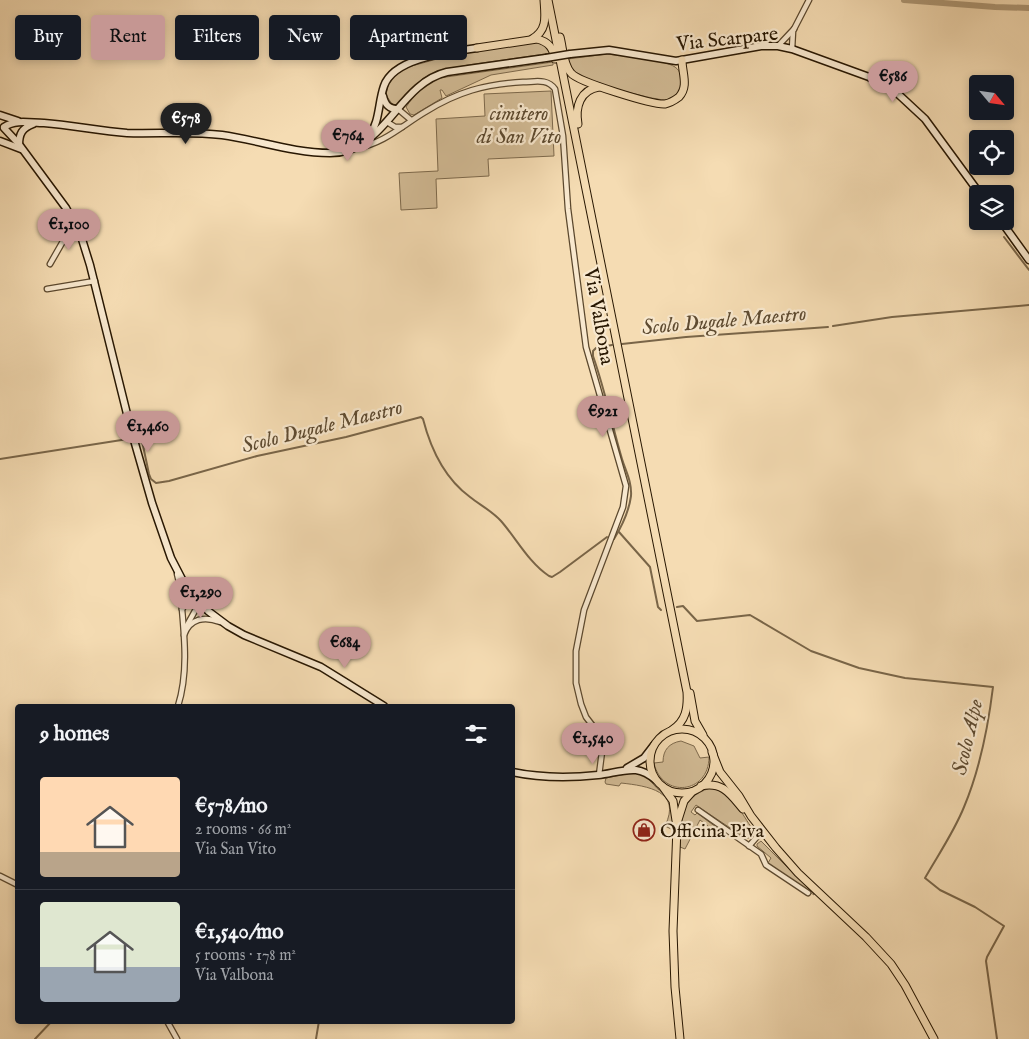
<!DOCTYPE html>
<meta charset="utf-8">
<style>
body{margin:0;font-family:"IM FELL English",serif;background:#242831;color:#f1f3f6;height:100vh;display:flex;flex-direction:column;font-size:19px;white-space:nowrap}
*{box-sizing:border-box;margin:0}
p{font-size:16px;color:#9ea1a6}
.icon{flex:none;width:28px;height:28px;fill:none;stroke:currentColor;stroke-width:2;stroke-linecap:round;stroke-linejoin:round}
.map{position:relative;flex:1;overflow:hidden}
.sheet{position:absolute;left:15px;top:704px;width:500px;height:320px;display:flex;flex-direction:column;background:#171b24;border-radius:5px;box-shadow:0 2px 8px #0003}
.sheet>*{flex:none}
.guide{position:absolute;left:15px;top:15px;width:500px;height:45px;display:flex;gap:10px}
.needle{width:32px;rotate:119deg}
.tools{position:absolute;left:969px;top:75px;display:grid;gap:10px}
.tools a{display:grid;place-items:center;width:45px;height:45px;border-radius:5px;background:#171b24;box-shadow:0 2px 8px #0003;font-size:25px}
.price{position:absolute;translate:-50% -42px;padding:0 11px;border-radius:18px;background:#c59692;color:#111;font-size:16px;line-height:32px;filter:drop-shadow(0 1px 2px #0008)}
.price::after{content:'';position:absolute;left:50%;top:30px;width:15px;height:11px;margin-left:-8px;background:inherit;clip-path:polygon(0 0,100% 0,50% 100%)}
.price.on{background:#222;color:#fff}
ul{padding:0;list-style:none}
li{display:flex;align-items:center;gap:15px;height:125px;padding:0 25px}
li+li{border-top:1px solid #363941}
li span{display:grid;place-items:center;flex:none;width:140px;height:100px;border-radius:5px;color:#555}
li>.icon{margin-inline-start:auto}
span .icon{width:60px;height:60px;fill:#fffc;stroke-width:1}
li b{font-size:21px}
h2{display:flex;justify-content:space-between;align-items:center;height:60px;padding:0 25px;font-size:21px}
.chip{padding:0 18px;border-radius:5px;background:#171b24;box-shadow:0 2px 8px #0003;font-size:18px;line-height:45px}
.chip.on{background:#c59692;color:#111}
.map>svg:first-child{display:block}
.green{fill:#d2bb95;stroke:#7d694c}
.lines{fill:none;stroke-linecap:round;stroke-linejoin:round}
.stream{stroke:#796548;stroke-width:2}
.canal{stroke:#af9977;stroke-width:6}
.street-casing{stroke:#5b482e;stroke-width:7}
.secondary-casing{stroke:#281702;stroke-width:9}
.primary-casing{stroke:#281702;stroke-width:9}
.street{stroke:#f8e8ce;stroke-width:4.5}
.secondary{stroke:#f8e8ce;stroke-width:6}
.primary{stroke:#f5dcb3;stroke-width:7}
.secondary-bridge-casing{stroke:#281702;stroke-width:9;stroke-linecap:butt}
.secondary-bridge{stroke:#f8e8ce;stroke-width:6}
.labels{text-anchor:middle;stroke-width:4.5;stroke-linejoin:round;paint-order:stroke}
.street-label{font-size:20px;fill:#281702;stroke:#f8e8ce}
.park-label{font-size:20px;font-style:italic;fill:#5b482e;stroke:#f8e8ce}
.poi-label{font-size:20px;fill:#281702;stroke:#f8e8ce;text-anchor:start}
.water-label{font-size:21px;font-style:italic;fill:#5e4b31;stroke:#f8e8ce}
</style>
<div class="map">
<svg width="1029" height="1039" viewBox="0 0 1029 1039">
<rect width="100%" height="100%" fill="#f5dcb3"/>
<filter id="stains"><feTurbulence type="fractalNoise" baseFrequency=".004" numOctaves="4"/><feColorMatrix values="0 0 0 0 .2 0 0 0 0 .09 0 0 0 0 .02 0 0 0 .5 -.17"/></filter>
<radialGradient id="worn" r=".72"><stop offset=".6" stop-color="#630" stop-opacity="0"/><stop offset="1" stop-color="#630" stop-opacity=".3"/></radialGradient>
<!-- green -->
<g class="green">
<polygon points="534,42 544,43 552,53 468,65 437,71 422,79 397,105 392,104 386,95 388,85 391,78 408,67 448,56"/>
<path d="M607,54C622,56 663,59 675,67C681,71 683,80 681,87C679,93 673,98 667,100C657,101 601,85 589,81C583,78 578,75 572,72L568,59Z"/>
<path d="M553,62V65L491,75L446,96L442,90H440L442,98L414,115L410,114L406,107C414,95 425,84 439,78Z"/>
<polygon points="551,91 554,156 488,159 489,176 436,179 437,208 401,210 399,173 438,171 436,119 485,116 484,94"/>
<path d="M681,741L694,746L700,758L709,757C709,794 662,799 654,763L663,762C663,750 669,743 681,741Z"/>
<path d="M635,772C645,773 648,779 654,785C657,789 662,792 666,796C674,805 673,819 673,830L665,826C682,791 648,786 621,783L619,786L606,784L605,782L606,778Z"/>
<path d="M710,788C731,790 742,814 753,830L750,838H745L696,805L691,812L695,815L697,813L724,833L721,836L700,820L685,849L680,847C682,818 678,799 710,788Z"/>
<polygon points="761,841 814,894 814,895 768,863 771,858 757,846 757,844"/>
</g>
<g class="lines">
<!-- stream -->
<g class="stream">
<polyline points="1004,237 1029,270"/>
<polyline points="833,326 892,317 1029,305"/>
<polyline points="622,344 686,337 828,327"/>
<path d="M612,345L596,348L593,351V356C605,390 612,425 622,459C626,472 632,482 631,496C629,511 622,526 614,539"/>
<path d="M136,437L142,441L149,474L151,479L156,483L169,481L257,456L346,437L421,417L423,419C431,450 444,478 470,497C480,505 492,511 501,521C516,538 529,563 549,576L552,577L560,572L607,537"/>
<polyline points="0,459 128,439"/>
<polyline points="619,532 650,567 658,607 661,610"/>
<path d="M677,607L683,606L697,621L750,615L811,651L859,668L905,678L993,687C988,728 980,769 964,807C954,832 938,855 925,878L940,890L975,907L1004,926L987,957L986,961L997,1039"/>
<polyline points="35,1039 52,1021"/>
<polyline points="316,1039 319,1021"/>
</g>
<!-- canal -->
<polyline class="canal" points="904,0 995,7 1029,8"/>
<!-- street casing -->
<g class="street-casing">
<g id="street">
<polyline points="778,46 794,29"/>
<polyline points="792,49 793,31 809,0"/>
<polyline points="398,109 411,120"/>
<polyline points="387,122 395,127 402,127"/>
<path d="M357,148C383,144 403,125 425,112C457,92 485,84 523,82C535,82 547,78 555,89L563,136L568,209L586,347L626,486L623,507L584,610L576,651V683L581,704L586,717L599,734L603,744L599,775"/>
<polyline points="50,264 74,222"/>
<polyline points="47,289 95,281"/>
<path d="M177,574L180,586C183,626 190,668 178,706"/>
<polyline points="182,609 188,602 197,600"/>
<polyline points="186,627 196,609 198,601"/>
<path d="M184,635C190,618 205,616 220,622"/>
<polyline points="698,810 761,854 766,865 808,893"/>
<polyline points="749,846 762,831"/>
<polyline points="0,876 18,885"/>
<polyline points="167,1021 177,1039"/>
</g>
</g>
<!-- secondary casing -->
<g class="secondary-casing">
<g id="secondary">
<polyline points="570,54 609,50 676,61 761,46 778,46 792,49 869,77 897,93 925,119 980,194"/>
<path d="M383,96C385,105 389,109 398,109"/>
<polyline points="0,115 18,121"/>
<path d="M4,127C16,119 31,123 44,123C72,125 99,131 127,133C158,134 191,131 222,135C258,140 293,153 330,153C386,153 397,84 447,72L546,58"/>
<polyline points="4,128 18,143 66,208 81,236 90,265 130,426 152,503 171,558 186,587 208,611 228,626 244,635 321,667 384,706"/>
<path d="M369,137C380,121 378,103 384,86C394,57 451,52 477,48"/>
<polyline points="0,141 21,149"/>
<path d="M19,145C19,134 22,128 33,124"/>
<polyline points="1001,221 1029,260"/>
<polyline points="627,768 644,758 654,745"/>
<path d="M512,772C541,778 569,778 598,775C610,774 623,769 636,770C644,771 650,775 656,780"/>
</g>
</g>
<!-- primary casing -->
<g class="primary-casing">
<g id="primary">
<path d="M548,0L687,692C688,708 686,721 672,730"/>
<path d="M560,37C563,48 563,64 571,73C578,82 653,105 665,104C670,103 675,100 679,97C689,86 682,73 682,60"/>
<path d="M532,39C548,30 545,16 544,0"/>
<path d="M477,48L537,39C549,42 553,48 555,59"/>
<path d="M578,124C575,107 580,90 599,87"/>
<polyline points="690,693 695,721 703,735"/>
<circle cx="682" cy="761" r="32"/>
<polyline points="712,752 720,772 739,796 751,816 776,848 798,873 866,937 891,964 905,985 934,1039"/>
<path d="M701,786C723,781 731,795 743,809"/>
<polyline points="663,787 673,801 677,827 673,931 675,987 680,1039"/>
<polyline points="678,820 684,801 692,792"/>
</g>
</g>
<!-- street -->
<use href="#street" class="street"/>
<!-- secondary -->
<use href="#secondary" class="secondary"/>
<!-- primary -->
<use href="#primary" class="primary"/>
<!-- secondary-bridge casing -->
<g class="secondary-bridge-casing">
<polyline id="secondary-bridge" points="546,58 570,54"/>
</g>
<!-- secondary-bridge -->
<use href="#secondary-bridge" class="secondary-bridge"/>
</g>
<!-- icons -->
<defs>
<g id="shop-ring" transform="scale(1.125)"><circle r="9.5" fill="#f8e8ce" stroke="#8f2418" stroke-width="1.5"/><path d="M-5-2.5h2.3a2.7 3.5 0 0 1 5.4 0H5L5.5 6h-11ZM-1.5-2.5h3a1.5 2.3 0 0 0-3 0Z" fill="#8f2418"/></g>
</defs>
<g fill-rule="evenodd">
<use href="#shop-ring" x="644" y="830"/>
</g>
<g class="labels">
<!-- street labels -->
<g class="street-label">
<text transform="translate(727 38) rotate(-6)" y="7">Via Scarpare</text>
<text transform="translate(600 316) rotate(80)" y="7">Via Valbona</text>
</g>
<!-- park labels -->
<g class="park-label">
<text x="519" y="120">cimitero<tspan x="519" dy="23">di San Vito</tspan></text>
</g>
<!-- poi labels -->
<g class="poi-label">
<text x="660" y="837">Officina Piva</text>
</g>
<!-- water labels -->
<g class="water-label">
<text transform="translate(724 320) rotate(-5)" y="7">Scolo Dugale Maestro</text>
<text transform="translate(322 426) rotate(-14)" y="7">Scolo Dugale Maestro</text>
<text transform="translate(967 737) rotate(-77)" y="7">Scolo Alpe</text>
</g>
</g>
<rect width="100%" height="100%" filter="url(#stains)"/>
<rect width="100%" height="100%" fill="url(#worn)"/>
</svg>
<div class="tools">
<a><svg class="needle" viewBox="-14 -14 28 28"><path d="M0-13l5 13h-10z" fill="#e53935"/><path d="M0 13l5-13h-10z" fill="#9ea1a6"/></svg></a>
<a><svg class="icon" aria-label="locate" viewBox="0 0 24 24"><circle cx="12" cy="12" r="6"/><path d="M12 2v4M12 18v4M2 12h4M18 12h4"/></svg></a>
<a><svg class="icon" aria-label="layers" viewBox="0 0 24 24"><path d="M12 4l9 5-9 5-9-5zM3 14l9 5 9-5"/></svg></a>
</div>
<b class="price" style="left:893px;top:103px">€586</b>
<b class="price on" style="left:186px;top:145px">€578</b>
<b class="price" style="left:348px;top:162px">€764</b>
<b class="price" style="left:69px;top:251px">€1,100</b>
<b class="price" style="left:603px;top:438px">€921</b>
<b class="price" style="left:148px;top:453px">€1,460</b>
<b class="price" style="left:201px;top:619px">€1,290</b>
<b class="price" style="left:345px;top:669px">€684</b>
<b class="price" style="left:593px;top:765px">€1,540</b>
<div class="guide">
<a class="chip">Buy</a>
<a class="chip on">Rent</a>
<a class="chip">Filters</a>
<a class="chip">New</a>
<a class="chip">Apartment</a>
</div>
<section class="sheet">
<h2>9 homes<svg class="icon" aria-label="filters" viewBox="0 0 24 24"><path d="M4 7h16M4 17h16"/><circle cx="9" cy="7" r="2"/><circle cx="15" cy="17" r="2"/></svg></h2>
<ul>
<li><span style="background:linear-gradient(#ffd9b3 75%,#b9a48a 0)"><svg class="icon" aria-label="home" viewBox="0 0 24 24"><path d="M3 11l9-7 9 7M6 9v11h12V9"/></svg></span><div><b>€578/mo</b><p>2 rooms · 66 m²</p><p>Via San Vito</p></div></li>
<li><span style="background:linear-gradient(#dfe7d0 65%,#9aa5b1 0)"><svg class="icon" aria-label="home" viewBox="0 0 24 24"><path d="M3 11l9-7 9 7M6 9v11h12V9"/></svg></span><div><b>€1,540/mo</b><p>5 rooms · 178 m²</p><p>Via Valbona</p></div></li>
</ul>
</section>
</div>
